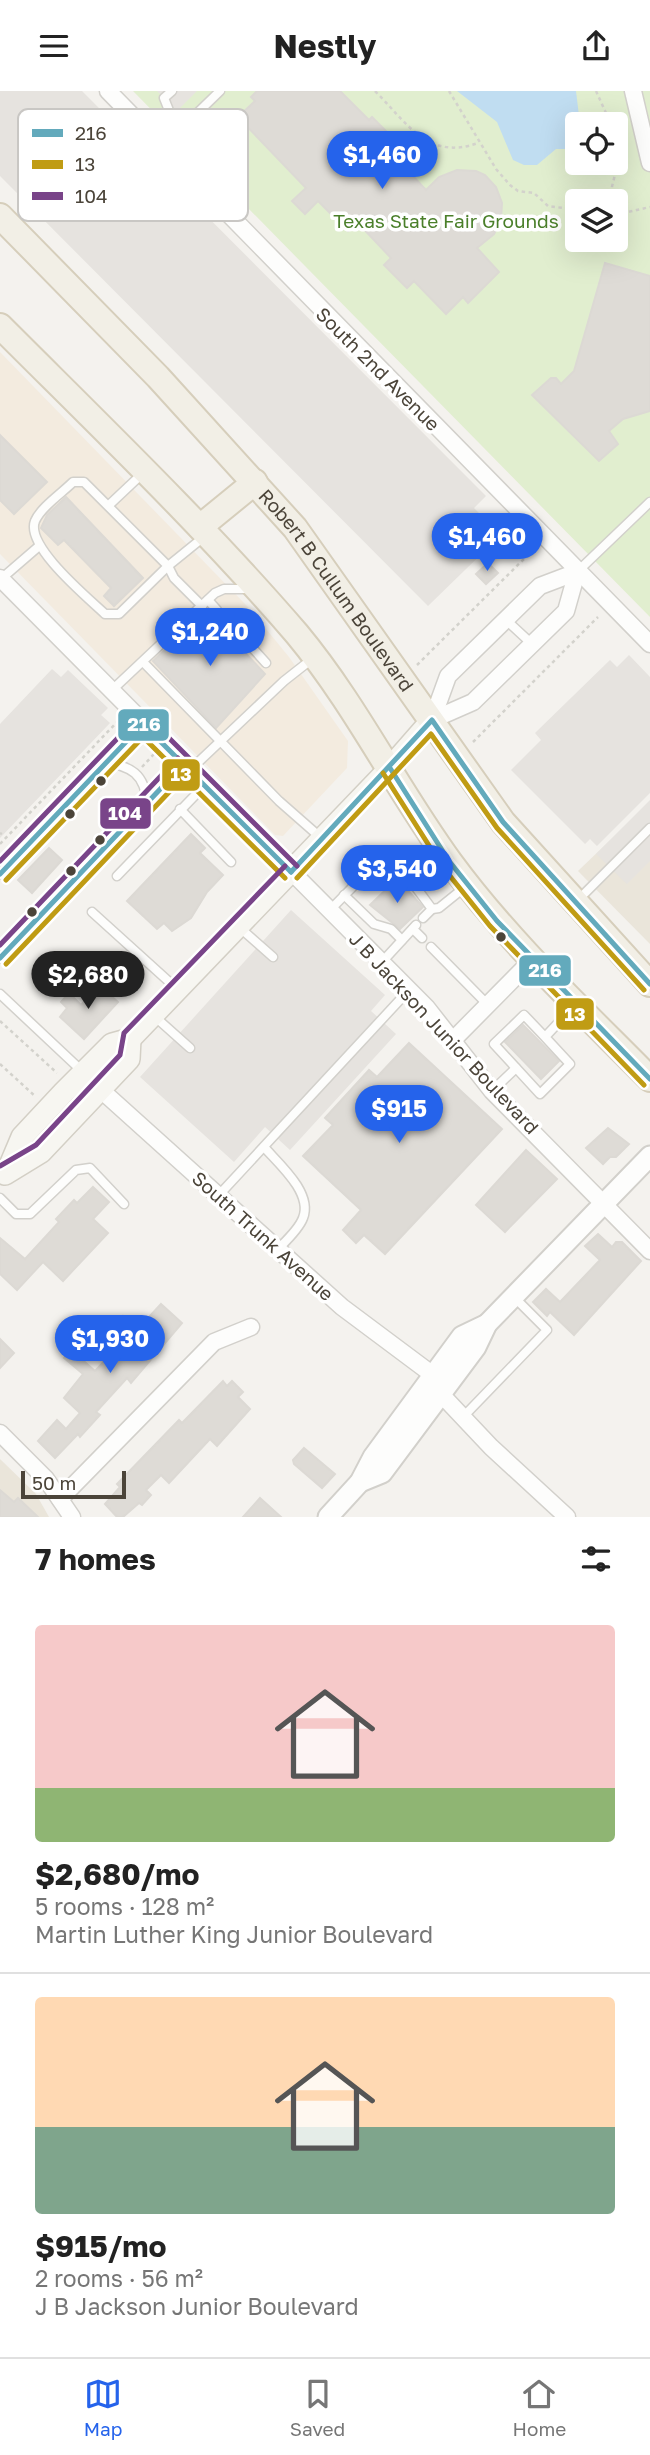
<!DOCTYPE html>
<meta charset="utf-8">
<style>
body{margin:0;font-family:"Golos Text",sans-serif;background:#f6f6f6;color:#222;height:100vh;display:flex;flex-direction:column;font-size:26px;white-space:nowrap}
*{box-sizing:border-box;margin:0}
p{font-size:23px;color:#767676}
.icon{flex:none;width:38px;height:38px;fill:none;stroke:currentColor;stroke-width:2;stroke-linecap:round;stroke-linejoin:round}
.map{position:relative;height:1426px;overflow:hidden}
.details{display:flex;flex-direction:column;background:#fff;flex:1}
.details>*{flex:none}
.fabs{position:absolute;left:565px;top:21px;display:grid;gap:14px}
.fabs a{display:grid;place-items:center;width:63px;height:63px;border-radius:7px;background:#fff;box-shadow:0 7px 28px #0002;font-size:35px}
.scale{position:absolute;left:21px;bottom:18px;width:105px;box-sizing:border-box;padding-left:7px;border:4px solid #4b4439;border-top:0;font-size:19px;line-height:24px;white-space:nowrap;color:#4b4439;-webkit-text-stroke:5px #fff;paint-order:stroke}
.price{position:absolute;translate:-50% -60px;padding:0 16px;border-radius:24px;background:#2563eb;color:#fff;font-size:23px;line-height:46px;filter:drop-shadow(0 2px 4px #0008)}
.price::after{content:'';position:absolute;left:50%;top:42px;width:21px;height:16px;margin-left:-10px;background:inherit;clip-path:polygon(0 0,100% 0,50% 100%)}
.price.active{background:#222;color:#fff}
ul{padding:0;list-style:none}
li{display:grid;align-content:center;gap:14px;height:371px;padding:0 35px}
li+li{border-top:2px solid #e0e0e0}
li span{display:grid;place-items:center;height:217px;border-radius:7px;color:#555}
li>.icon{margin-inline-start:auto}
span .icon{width:126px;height:126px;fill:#fffc;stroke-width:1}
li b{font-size:30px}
h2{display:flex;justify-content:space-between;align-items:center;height:84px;padding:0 35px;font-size:30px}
header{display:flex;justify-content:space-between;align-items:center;height:91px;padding:0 35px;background:#fff;font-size:32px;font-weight:700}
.dock{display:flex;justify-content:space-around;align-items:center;height:98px;border-top:2px solid #e0e0e0;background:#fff;font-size:19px;color:#767676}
.dock a{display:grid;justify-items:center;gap:4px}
.dock .active{color:#2563eb}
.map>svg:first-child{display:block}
.commercial{fill:#f3ebdf}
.education{fill:#eae5da}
.green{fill:#e1eecf;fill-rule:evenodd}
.parking{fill:#e6e3df}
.water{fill:#c0ddf1}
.building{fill:#dedbd6;stroke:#dcd9d4;stroke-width:2}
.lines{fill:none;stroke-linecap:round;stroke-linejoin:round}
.service-casing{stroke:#d2d0cb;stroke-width:11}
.minor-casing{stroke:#d2d0cb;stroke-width:19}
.tertiary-casing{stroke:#d2d0cb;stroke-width:23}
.secondary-casing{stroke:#d3cfc5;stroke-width:24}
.primary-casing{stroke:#d6cebb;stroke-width:28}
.path{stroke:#d3d2cc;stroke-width:2.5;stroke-dasharray:3.5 3.5;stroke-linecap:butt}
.service{stroke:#fdfdfc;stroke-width:8}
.minor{stroke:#fdfdfc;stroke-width:16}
.tertiary{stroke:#fdfdfc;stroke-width:19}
.secondary{stroke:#f7f6f1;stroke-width:21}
.primary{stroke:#f2efe6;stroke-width:24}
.bus-1-casing{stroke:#fff;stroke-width:10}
.bus-2-casing{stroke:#fff;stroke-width:10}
.bus-3-casing{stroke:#fff;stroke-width:10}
.bus-1{stroke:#63aabc;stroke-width:5}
.bus-2{stroke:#c09c14;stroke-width:5}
.bus-3{stroke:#794489;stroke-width:5}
.bus-dot{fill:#4b4439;stroke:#fff;stroke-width:2.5}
.labels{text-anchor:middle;stroke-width:7;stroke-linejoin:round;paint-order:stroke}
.park-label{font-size:19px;fill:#4a7f2a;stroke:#fff}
.street-label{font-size:19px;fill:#4b4439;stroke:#fff}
.key{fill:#fff;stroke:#c9c7c4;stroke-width:2}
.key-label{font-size:19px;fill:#4b4439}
.line-badge{stroke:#fff;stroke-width:2.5}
.badge-label{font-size:19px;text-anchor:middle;font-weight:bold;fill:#fff}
</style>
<header><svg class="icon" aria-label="menu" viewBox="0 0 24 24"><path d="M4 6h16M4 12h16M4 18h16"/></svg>Nestly<svg class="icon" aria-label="share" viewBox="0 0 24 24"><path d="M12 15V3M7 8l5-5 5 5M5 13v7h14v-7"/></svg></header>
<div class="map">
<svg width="650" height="1426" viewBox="0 0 650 1426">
<rect width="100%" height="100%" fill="#f4f2ee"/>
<!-- commercial -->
<polygon class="commercial" points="0,261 248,516 289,566 348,650 347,677 283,745 275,744 0,463"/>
<!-- education -->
<g class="education">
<polygon points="650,711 650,853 578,780"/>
<polygon points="0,1368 36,1403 49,1426 0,1426"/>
</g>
<!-- green -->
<path class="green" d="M133,0H650V526ZM578,33H616V72H578ZM578,110H616V149H578Z"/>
<!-- parking -->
<g class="parking">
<polygon points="0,0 82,0 486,405 474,417 501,444 428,515 0,85"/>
<polygon points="157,0 197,0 177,20"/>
<polygon points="629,564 650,586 650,702 597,755 590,748 585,753 511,679 541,649 535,642 610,569 617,576"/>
<polygon points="52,578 61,586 68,579 108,617 101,624 110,632 0,747 0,633"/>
<polygon points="650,709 650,770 627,793 596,763"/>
<polygon points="291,819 385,904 371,920 396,943 290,1059 265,1036 234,1071 140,986"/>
</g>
<!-- water -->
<polygon class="water" points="457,0 576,0 580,33 577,71 567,58 556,58 537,74 524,74 513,69 497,31"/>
<!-- building -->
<g class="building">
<polygon points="257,0 340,0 369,29 372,26 389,43 386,47 416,78 411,83 426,99 439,86 457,79 476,80 485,84 496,96 502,112 501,129 494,143 477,157 499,181 468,212 463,206 446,223 414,190 407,197 384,174 391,167 357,131 348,140 318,110 305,123 292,110 306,97 238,26 255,10 251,6"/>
<polygon points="605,172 650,185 650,320 623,328 609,340 618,353 599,370 532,304 551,287 556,287 561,293 574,280"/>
<polygon points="0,344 47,391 14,423 0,409"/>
<polygon points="66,406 143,487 114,515 104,505 111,497 64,449 58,454 41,437 47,424"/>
<polygon points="488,472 498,482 486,493 476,483"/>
<polygon points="204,521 210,526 223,522 227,526 223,538 265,583 216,637 153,570"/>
<polygon points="191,743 205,757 200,762 223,784 207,801 191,827 172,840 164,832 157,838 127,810"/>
<polygon points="49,757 62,769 32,802 18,789"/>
<polygon points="397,788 423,816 400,838 370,814"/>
<polygon points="99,894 118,911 84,948 60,926 67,917 61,911 69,902 81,914"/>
<polygon points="523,934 559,970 541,988 505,951"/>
<polygon points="409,952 502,1038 385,1163 364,1144 356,1152 343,1139 361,1119 303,1065 333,1034 325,1027 369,979 377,986"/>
<polygon points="608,1037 629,1053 616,1066 610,1066 603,1073 586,1057"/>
<polygon points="526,1059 557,1088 505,1141 476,1114"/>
<polygon points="93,1096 109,1111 93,1128 108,1142 63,1190 43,1171 17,1199 0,1183 0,1147 25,1168 59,1131 56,1128 74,1109 77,1112"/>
<polygon points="598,1143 612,1156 616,1151 622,1151 641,1170 574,1244 550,1221 547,1225 533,1211 546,1198 560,1211 600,1169 585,1155"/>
<polygon points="161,1213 182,1232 131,1292 127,1287 96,1321 100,1324 80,1346 78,1343 55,1367 38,1350 57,1329 66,1338 80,1322 64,1307 83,1283 64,1267 71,1259 95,1280 127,1246 115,1234 123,1225 137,1239"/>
<polygon points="0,1248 14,1262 0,1277"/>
<polygon points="223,1290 227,1295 232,1290 243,1301 238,1306 250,1318 217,1355 210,1348 169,1392 161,1384 146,1399 151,1404 142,1414 139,1412 123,1426 117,1426 105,1413 120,1396 117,1393 179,1329 182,1332"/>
<polygon points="304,1357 335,1383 322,1397 294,1373 293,1369"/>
<polygon points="0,1399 14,1411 18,1407 38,1426 0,1426"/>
<polygon points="260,1407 281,1426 243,1426"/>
</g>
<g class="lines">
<!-- service casing -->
<g class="service-casing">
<g id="service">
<polyline points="171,37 172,27 164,7 172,0"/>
<polyline points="157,51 171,37 186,33 220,0"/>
<path d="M108,415L168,475L119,523H105C87,506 25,455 35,430C41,416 62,402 73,391H84L108,415L143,382"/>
<polyline points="577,481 650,411"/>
<polyline points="1,488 38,456"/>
<polyline points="208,509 217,519"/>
<polyline points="202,515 174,487 168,475 205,445"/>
<polyline points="505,528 532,553"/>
<polyline points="230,532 266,572"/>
<polyline points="143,571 279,710 320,746"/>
<polyline points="111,600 215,502 224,498 250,498"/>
<path d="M104,671C131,675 145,683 147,712"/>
<polyline points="190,679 284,590 312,568"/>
<polyline points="180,718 231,771"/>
<polyline points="0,783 143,633"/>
<polyline points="117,785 205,694"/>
<polyline points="344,804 374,833 391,838 402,849"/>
<polyline points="579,808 650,737"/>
<polyline points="330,819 384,764 392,764 432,818 439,817 465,796"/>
<polyline points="92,821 176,897"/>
<polyline points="423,827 432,818"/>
<polyline points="239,836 273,866"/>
<polyline points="413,838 422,847"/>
<polyline points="431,856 488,914"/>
<polyline points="0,867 184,673"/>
<polyline points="382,871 416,834"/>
<polyline points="0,903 82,980"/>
<polyline points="153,924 190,957"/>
<polyline points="545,946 570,973 540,1003 494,953 524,924 545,946 574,915"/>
<polyline points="492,1000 516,977"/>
<path d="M264,1056C279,1073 313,1102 303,1127C299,1138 286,1150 278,1158"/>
<polyline points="218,1105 409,899"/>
<polyline points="0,1107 16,1123 30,1123 76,1079 90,1077 124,1113"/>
<polyline points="464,1325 547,1239 515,1207"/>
</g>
</g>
<!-- minor casing -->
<g class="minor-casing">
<g id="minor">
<polyline points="108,0 650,553"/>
<polyline points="633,0 650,72"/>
<polyline points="0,487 427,917 492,1000 650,1160"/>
<polyline points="432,629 473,611 566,520 577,481"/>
<polyline points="432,629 448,585 540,495 577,481"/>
<polyline points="452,950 532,869"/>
<polyline points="100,998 342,1216 433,1284"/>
<polyline points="440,1302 491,1356 567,1426"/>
<polyline points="0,1342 46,1388 72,1426"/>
<polyline points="60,1408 214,1251 251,1236"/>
</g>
</g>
<!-- tertiary casing -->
<g class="tertiary-casing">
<g id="tertiary">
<polyline points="360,1391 382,1382 476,1256 487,1233 650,1065"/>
<polyline points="328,1426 360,1391 373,1366 462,1245 487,1233"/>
</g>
</g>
<!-- secondary casing -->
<g class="secondary-casing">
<g id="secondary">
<polyline points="8,1079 22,1046 64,1001 112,953 130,948 390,677 432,629"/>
<polyline points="5,1083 41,1061 129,968 130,948"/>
</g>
</g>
<!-- primary casing -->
<g class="primary-casing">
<g id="primary">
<path id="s1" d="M0,125L158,286L295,437L503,731L650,893"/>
<path d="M0,235C101,336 204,435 297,543C356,614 396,697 450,771C508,850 581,918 650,988"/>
<polyline points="200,436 255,391"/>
</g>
</g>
<!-- path -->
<g class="path">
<path d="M375,0C407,32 428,70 478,52"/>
<polyline points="449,0 496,78 510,94 518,100 534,102 548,115 578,119"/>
<polyline points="596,0 611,33"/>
<path d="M612,110C608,92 622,79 616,55"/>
<polyline points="616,116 628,121 650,116"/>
<polyline points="616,129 621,120"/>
<polyline points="417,574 533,459"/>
<polyline points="473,651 598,526"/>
<polyline points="142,676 154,663"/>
<polyline points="0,742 2,743"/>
<polyline points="0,753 119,629"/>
<polyline points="0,930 57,982"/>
<polyline points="0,973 36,1006"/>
</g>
<!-- service -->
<use href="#service" class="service"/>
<!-- minor -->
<use href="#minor" class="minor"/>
<!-- tertiary -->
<use href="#tertiary" class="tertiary"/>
<!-- secondary -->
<use href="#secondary" class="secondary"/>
<!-- primary -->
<use href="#primary" class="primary"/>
<!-- bus-1 casing -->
<g class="bus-1-casing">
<g id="bus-1">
<polyline points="390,677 449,770 497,830 650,988"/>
<polyline points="291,781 432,629 503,731 650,893"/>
<polyline points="0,783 143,633 291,781"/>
<polyline points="0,867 184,673"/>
</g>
</g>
<!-- bus-2 casing -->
<g class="bus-2-casing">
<g id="bus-2">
<polyline points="383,682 442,775 490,835 644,994"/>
<polyline points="297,787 431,643 497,737 644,899"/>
<polyline points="6,789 143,646 285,787"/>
<polyline points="6,873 190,679"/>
</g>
</g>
<!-- bus-3 casing -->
<g class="bus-3-casing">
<g id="bus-3">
<polyline points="0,770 137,627 143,624 149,627 297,775"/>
<polyline points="0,854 178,667"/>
<polyline points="0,1075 36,1054 120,964 124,942 285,775"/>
</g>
</g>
<!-- bus-1 -->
<use href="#bus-1" class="bus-1"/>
<!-- bus-2 -->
<use href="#bus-2" class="bus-2"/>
<!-- bus-3 -->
<use href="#bus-3" class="bus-3"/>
</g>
<!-- markers -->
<g class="bus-dot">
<circle cx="101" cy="690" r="6"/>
<circle cx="70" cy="723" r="6"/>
<circle cx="100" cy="749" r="6"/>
<circle cx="71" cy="780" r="6"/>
<circle cx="32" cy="821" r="6"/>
<circle cx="501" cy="846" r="6"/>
</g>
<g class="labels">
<!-- park labels -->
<g class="park-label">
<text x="446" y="137">Texas State Fair Grounds</text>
</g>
<!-- street labels -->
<g class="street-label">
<text transform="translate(378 278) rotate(45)" y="7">South 2nd Avenue</text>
<text dy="7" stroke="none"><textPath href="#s1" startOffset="504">Robert B Cullum Boulevard</textPath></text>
<text transform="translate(444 942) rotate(47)" y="7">J B Jackson Junior Boulevard</text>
<text transform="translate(263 1145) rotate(42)" y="7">South Trunk Avenue</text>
</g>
</g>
<!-- legend -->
<rect x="18" y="18" width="230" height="112" rx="10" class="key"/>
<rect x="32" y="38" width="31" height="8" fill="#63aabc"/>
<rect x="32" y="69" width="31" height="9" fill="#c09c14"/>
<rect x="32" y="101" width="31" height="8" fill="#794489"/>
<g class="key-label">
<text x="75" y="49">216</text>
<text x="75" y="80">13</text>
<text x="75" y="112">104</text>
</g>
<g class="line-badge">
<rect x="117" y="617" width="53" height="34" rx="7" fill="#63aabc"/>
<rect x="161" y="667" width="40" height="34" rx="7" fill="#c09c14"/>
<rect x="99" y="706" width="53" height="33" rx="7" fill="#794489"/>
<rect x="518" y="863" width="54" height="33" rx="7" fill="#63aabc"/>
<rect x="555" y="906" width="40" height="34" rx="7" fill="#c09c14"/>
</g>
<g class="badge-label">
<text x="144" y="640">216</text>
<text x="181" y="690">13</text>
<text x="125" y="729">104</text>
<text x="545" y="886">216</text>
<text x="575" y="930">13</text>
</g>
</svg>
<div class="fabs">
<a><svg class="icon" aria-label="locate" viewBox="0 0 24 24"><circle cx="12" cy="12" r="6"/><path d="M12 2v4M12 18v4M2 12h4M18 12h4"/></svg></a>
<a><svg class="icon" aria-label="layers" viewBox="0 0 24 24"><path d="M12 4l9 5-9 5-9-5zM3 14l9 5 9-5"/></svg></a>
</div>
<div class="scale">50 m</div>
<b class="price" style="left:382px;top:100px">$1,460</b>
<b class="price" style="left:487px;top:482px">$1,460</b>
<b class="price" style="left:210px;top:577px">$1,240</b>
<b class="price" style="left:397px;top:814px">$3,540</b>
<b class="price active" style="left:88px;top:920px">$2,680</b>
<b class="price" style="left:399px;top:1054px">$915</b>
<b class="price" style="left:110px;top:1284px">$1,930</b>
</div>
<section class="details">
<h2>7 homes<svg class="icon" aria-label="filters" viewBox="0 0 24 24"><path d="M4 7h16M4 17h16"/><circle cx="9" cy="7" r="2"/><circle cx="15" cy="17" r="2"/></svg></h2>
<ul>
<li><span style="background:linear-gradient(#f6c9c9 75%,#8fb573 0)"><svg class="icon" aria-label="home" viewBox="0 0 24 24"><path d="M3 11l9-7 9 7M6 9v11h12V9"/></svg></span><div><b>$2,680/mo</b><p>5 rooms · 128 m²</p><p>Martin Luther King Junior Boulevard</p></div></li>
<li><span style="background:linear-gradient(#ffd9b3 60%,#7fa58c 0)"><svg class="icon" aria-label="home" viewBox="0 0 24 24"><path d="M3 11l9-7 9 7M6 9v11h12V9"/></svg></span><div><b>$915/mo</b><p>2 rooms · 56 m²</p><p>J B Jackson Junior Boulevard</p></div></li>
</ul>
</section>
<nav class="dock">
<a class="active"><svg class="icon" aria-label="map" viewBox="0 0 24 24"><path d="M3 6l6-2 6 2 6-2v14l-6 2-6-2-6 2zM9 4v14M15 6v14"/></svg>Map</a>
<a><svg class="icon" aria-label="saved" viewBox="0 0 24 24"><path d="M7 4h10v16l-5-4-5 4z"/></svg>Saved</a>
<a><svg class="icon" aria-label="home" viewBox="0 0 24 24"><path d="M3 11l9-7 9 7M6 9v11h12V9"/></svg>Home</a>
</nav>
